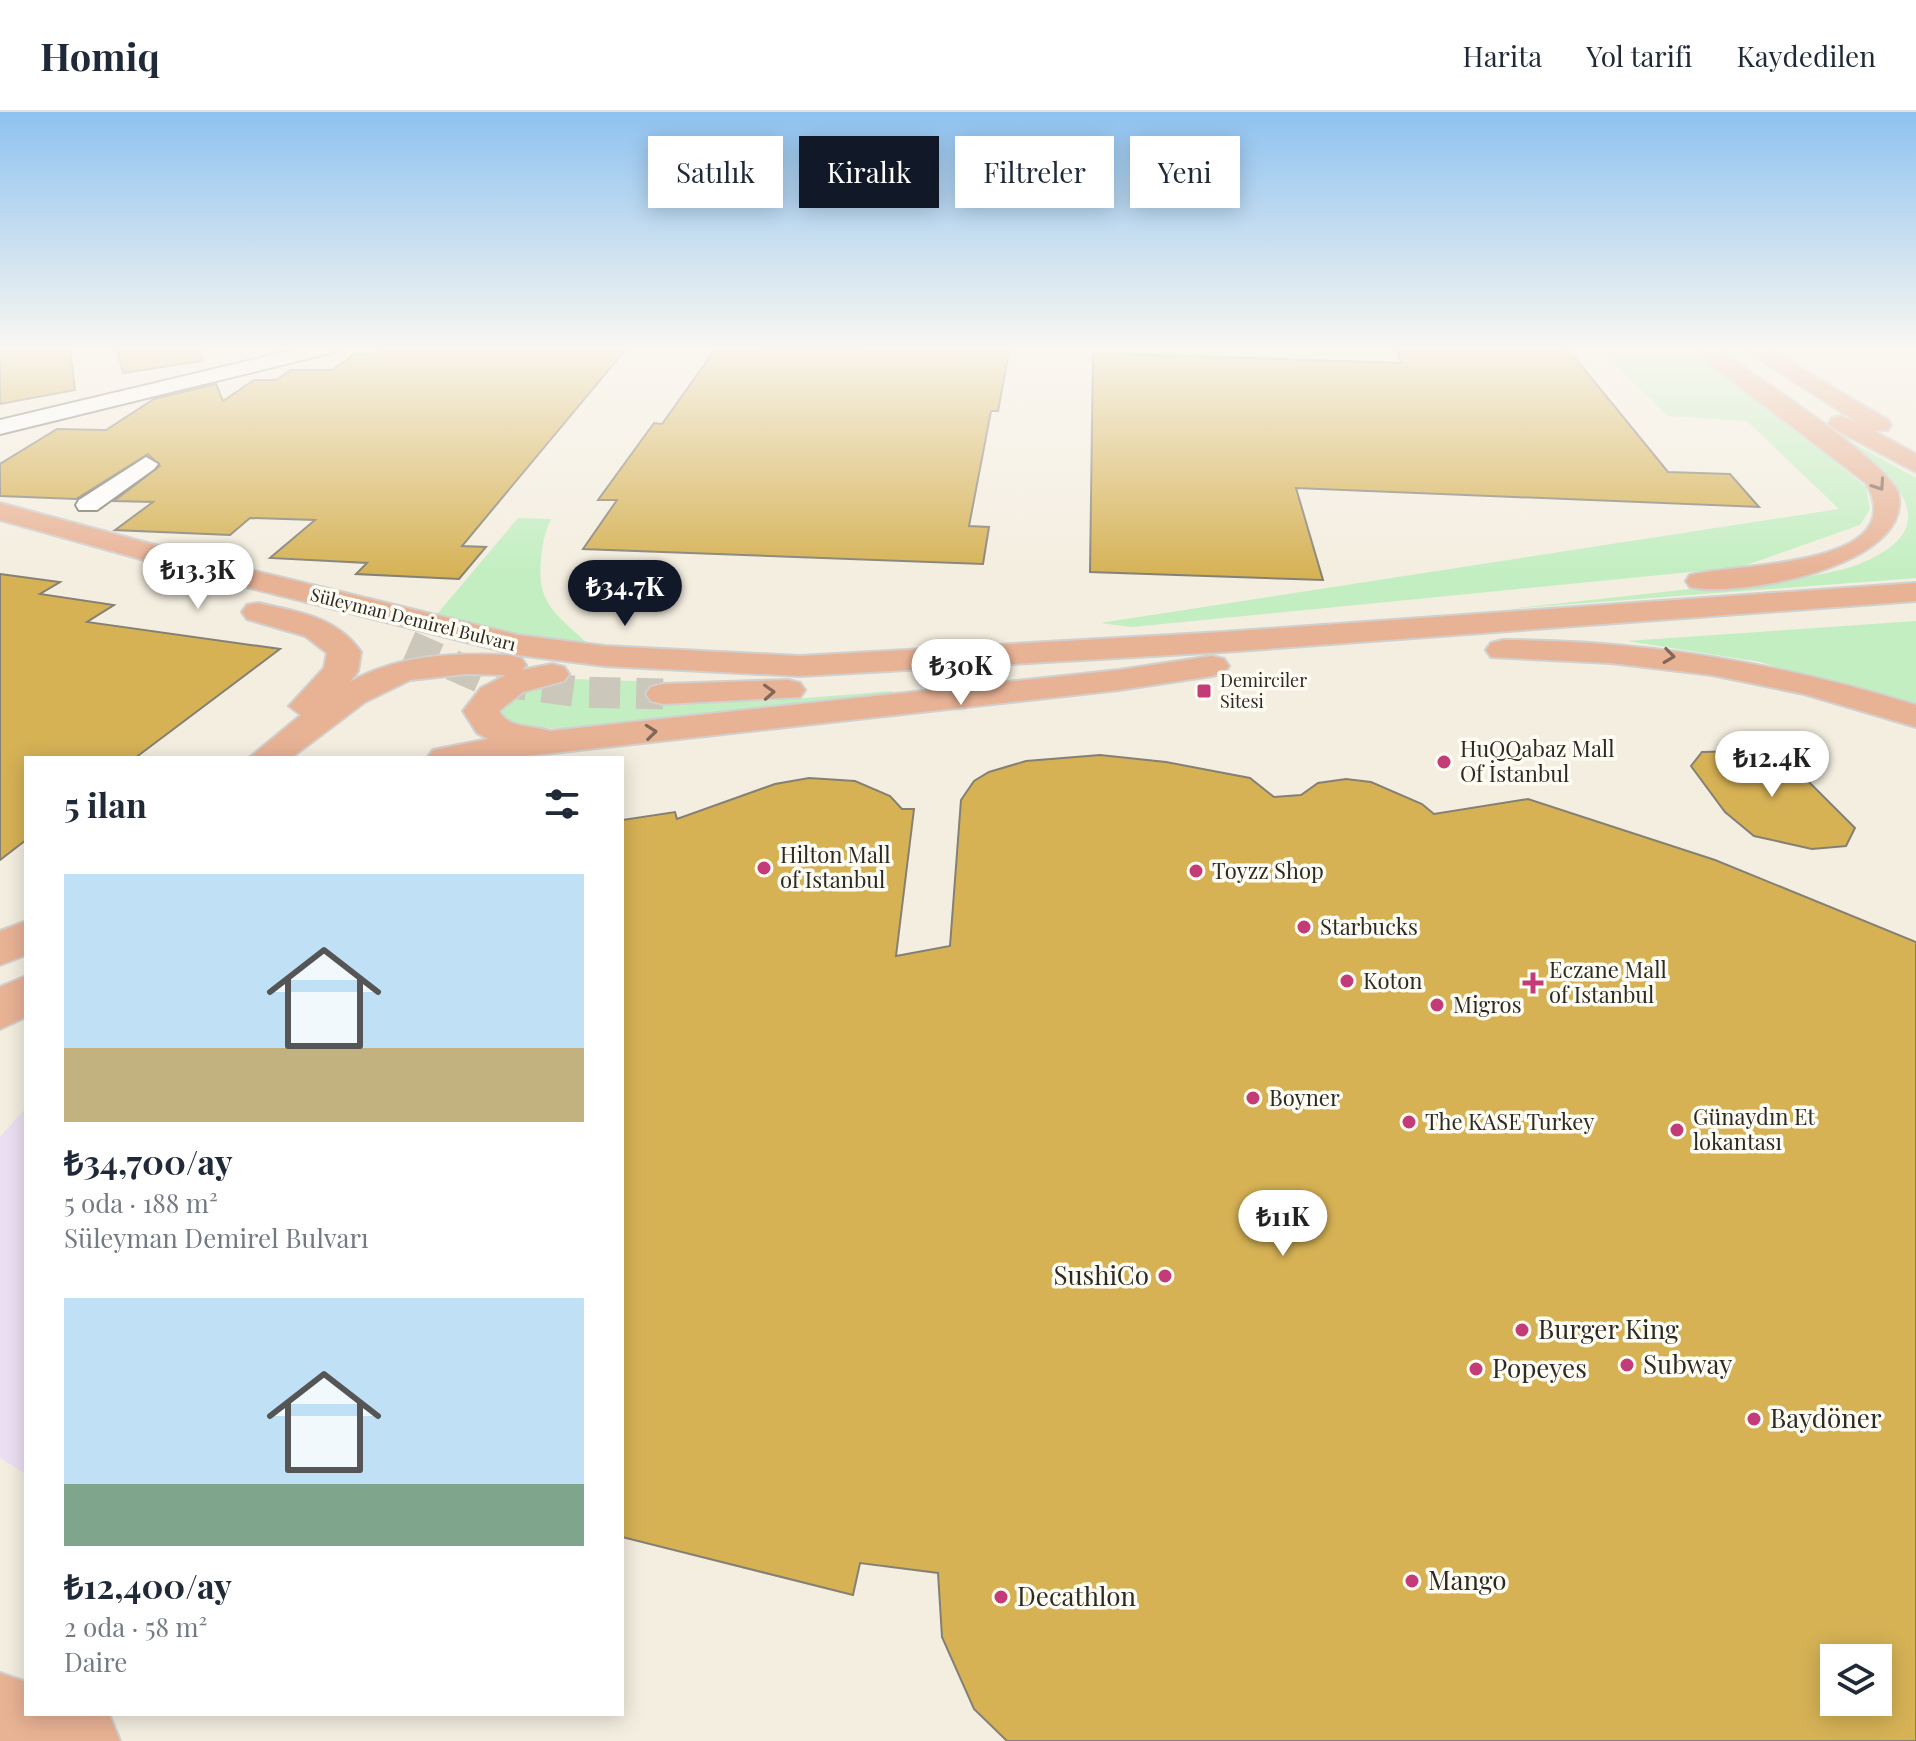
<!DOCTYPE html>
<html lang="tr">
<meta charset="utf-8">
<style>
body{margin:0;font-family:"Playfair Display",serif;background:#f2f2f3;color:#1f2937;height:100vh;display:flex;flex-direction:column;font-size:30px;white-space:nowrap}
*{box-sizing:border-box;margin:0}
p{font-size:26px;color:#747a83}
.icon{flex:none;width:44px;height:44px;fill:none;stroke:currentColor;stroke-width:2;stroke-linecap:round;stroke-linejoin:round}
.map{position:relative;flex:1;overflow:hidden}
.panel{position:absolute;left:24px;top:644px;width:600px;height:960px;display:flex;flex-direction:column;background:#fff;border-radius:0px;box-shadow:0 4px 20px #0003}
.panel>*{flex:none}
.banner{position:absolute;left:648px;top:24px;width:760px;height:72px;display:flex;gap:16px}
.fabs{position:absolute;left:1820px;top:1532px;display:grid;gap:16px}
.fabs a{display:grid;place-items:center;width:72px;height:72px;border-radius:0px;background:#fff;box-shadow:0 4px 20px #0003;font-size:40px}
.price{position:absolute;translate:-50% -68px;padding:0 18px;border-radius:28px;background:#fff;color:#222;font-size:26px;line-height:52px;filter:drop-shadow(0 2px 4px #0008)}
.price::after{content:'';position:absolute;left:50%;top:48px;width:24px;height:18px;margin-left:-12px;background:inherit;clip-path:polygon(0 0,100% 0,50% 100%)}
.price.current{background:#111827;color:#fff}
ul{padding:0;list-style:none}
li{display:grid;align-content:center;gap:16px;height:424px;padding:0 40px}
li span{display:grid;place-items:center;height:248px;border-radius:0px;color:#555}
li>.icon{margin-inline-start:auto}
span .icon{width:144px;height:144px;fill:#fffc;stroke-width:1}
li b{font-size:34px}
h2{display:flex;justify-content:space-between;align-items:center;height:96px;padding:0 40px;font-size:34px}
.tag{padding:0 28px;border-radius:0px;background:#fff;box-shadow:0 4px 20px #0003;font-size:28px;line-height:72px}
.tag.current{background:#111827;color:#fff}
header{display:flex;align-items:center;gap:48px;box-sizing:border-box;height:112px;padding:0 40px;background:#fff;border-bottom:2px solid #e0e1e3}
header strong{font-size:38px}
nav{display:flex;gap:44px;margin-inline-start:auto;font-size:28px}
.map>svg:first-child{display:block}
.commercial{fill:#ecdff3}
.green{fill:#c2eec1}
.building{fill:#d6b255;stroke:#858074;stroke-width:2;fill-rule:evenodd}
.lines{fill:none;stroke-linecap:round;stroke-linejoin:round}
.major-tunnel{stroke:#ccc7bb;stroke-width:31;stroke-dasharray:31 16;stroke-linecap:butt}
.minor-casing{stroke:#7b776a;stroke-width:4}
.major-casing{stroke:#d1d0cf;stroke-width:4}
.minor{fill:#fff;fill-rule:evenodd}
.major{fill:#e8b295;fill-rule:evenodd}
.oneway{stroke:#816757}
.poi-dot{fill:#c43c77;stroke:#fffcf3;stroke-width:3}
.labels{text-anchor:middle;stroke-width:7;stroke-linejoin:round;paint-order:stroke}
.far-street-label{font-size:18px;fill:#2c2a25;stroke:#fffcf3}
.far-poi-label{font-size:18px;fill:#2c2a25;stroke:#fffcf3;text-anchor:start}
.poi-label{font-size:22px;fill:#2c2a25;stroke:#fffcf3;text-anchor:start}
.near-poi-label{font-size:26px;fill:#2c2a25;stroke:#fffcf3;text-anchor:start}
</style>
<header>
<strong>Homiq</strong>
<nav><a>Harita</a><a>Yol tarifi</a><a>Kaydedilen</a></nav>
</header>
<div class="map">
<svg width="1916" height="1629" viewBox="0 0 1916 1629">
<rect width="100%" height="100%" fill="#f4eee0"/>
<!-- commercial -->
<polygon class="commercial" points="26,996 26,1362 0,1346 0,1025"/>
<!-- green -->
<g class="green">
<polygon points="1599,236 1694,236 1866,375 1870,397 1860,413 1741,455 1132,515 1100,511 1839,397 1747,309 1667,304"/>
<path d="M1819,312L1916,366V466L1509,497C1578,489 1647,482 1716,474C1758,470 1803,468 1844,457C1866,451 1907,433 1908,407C1910,365 1847,334 1819,312Z"/>
<path d="M518,406L551,407C544,422 542,434 541,450C536,493 560,505 588,532L517,524L432,508Z"/>
<polygon points="1916,509 1916,596 1760,550 1627,529"/>
<path d="M572,567L667,570L662,589H769L892,579L895,585L561,617L515,613L499,600C509,576 549,569 572,567Z"/>
</g>
<!-- building -->
<g class="building">
<polygon points="0,236 70,236 75,278 0,292"/>
<polygon points="117,236 201,236 202,249 123,261"/>
<polygon points="383,236 627,236 462,434 486,435 459,467 356,462 367,451 270,446 315,408 250,406 230,423 115,418 153,390 114,389 160,354 148,342 76,387 0,384 0,352 57,317 106,318 154,287 216,272 223,289 254,268 276,268 291,258 332,258 355,242 375,242"/>
<polygon points="716,236 1009,240 998,299 991,299 969,414 989,415 983,452 583,437 617,388 598,388 654,311 662,312"/>
<polygon points="1395,236 1567,236 1668,360 1730,362 1759,395 1296,376 1323,468 1090,460 1093,241 1402,251"/>
<polygon points="0,462 60,470 40,482 114,493 87,510 280,537 135,646 26,646 26,728 0,748"/>
<polygon points="1742,639 1768,642 1792,653 1855,716 1846,734 1812,737 1754,724 1725,700 1691,654 1702,640"/>
<path d="M1100,643L1166,650L1250,666L1274,685L1301,683L1318,671L1346,667L1371,670L1422,692L1434,702L1528,687L1715,748L1916,830V1629H1007L974,1597L942,1525L938,1461L860,1451L853,1483L622,1425V708L675,700L677,707L775,672L809,666L855,669L890,684L902,697H914L896,844L950,834L961,688L974,669L989,660L1026,649ZM1834,1546H1878V1590H1834Z"/>
</g>
<g class="lines">
<!-- major-tunnel -->
<polyline class="major-tunnel" points="409,534 484,567 580,580 663,582"/>
<!-- minor casing -->
<g class="minor-casing">
<g id="minor">
<polygon points="302,236 337,236 334,240 0,322 0,308"/>
<polygon points="146,345 158,352 154,357 97,398 79,398 76,393 79,388"/>
</g>
</g>
<!-- major casing -->
<g class="major-casing">
<g id="major">
<path d="M1701,236H1723L1727,243C1766,272 1879,343 1898,380C1916,455 1734,486 1690,475L1686,469L1690,463C1735,451 1914,456 1866,371L1710,252Z"/>
<polygon points="1742,236 1767,236 1888,308 1891,313 1888,318 1874,319 1916,342 1916,360 1832,316 1829,311 1832,306 1841,304 1857,310"/>
<polygon points="0,391 218,450 518,523 605,534 800,544 1223,520 1916,471 1916,489 1223,540 800,564 605,554 518,543 198,463 0,408"/>
<path d="M258,491C297,500 336,504 361,540L358,559L350,570C400,542 454,541 509,543L521,546L526,553L522,558L552,552L564,555L569,562L564,569L523,580L499,599C508,617 533,613 550,619L1119,558L1212,544L1224,547L1229,554L1224,561L1212,564L1119,578L507,646H427L433,638L488,627L477,621L463,599L481,576L506,563L466,562L410,568L365,590L291,646H249L301,603L289,594L324,556L327,541L305,524L247,507L242,500L247,493Z"/>
<path d="M1503,528C1645,528 1780,551 1916,593V615L1804,582L1712,563L1611,551L1491,545L1486,538L1491,531Z"/>
<polygon points="788,568 800,571 805,578 800,585 663,592 651,589 646,582 651,575 663,572"/>
<polygon points="26,809 26,843 0,853 0,819"/>
<polygon points="26,864 26,905 0,917 0,875"/>
<polygon points="0,1561 26,1570 26,1602 109,1602 120,1629 0,1629"/>
</g>
</g>
<!-- minor -->
<use href="#minor" class="minor"/>
<!-- major -->
<use href="#major" class="major"/>
</g>
<!-- one-way arrows -->
<defs><path id="oneway-chevron" d="M-2-3.5L2.5 0L-2 3.5" fill="none" stroke-width="1.6" stroke-linecap="round" stroke-linejoin="round" transform="scale(2)"/></defs>
<g class="oneway">
<use href="#oneway-chevron" transform="translate(1879 373) rotate(56)"/>
<use href="#oneway-chevron" transform="translate(1669 544) rotate(7)"/>
<use href="#oneway-chevron" transform="translate(769 580) rotate(-3)"/>
<use href="#oneway-chevron" transform="translate(651 620) rotate(-6)"/>
</g>
<!-- sky -->
<linearGradient id="sky" x2="0" y2="1"><stop stop-color="#8ec2f0"/><stop offset="0.51" stop-color="#faf7f1"/><stop offset="1" stop-color="#faf7f1" stop-opacity="0"/></linearGradient>
<rect width="1916" height="464" fill="url(#sky)"/>
<!-- markers -->
<g class="poi-dot">
<rect x="1196" y="571" width="16" height="16" rx="4"/>
<circle cx="1444" cy="650" r="8"/>
<circle cx="764" cy="756" r="8"/>
<circle cx="1196" cy="759" r="8"/>
<circle cx="1304" cy="815" r="8"/>
<circle cx="1347" cy="869" r="8"/>
<path d="M1529 859h8v8h8v8h-8v8h-8v-8h-8v-8h8z"/>
<circle cx="1437" cy="893" r="8"/>
<circle cx="1253" cy="986" r="8"/>
<circle cx="1409" cy="1010" r="8"/>
<circle cx="1677" cy="1018" r="8"/>
<circle cx="1165" cy="1164" r="8"/>
<circle cx="1522" cy="1218" r="8"/>
<circle cx="1627" cy="1253" r="8"/>
<circle cx="1476" cy="1257" r="8"/>
<circle cx="1754" cy="1307" r="8"/>
<circle cx="1412" cy="1469" r="8"/>
<circle cx="1001" cy="1485" r="8"/>
</g>
<g class="labels">
<!-- far-street labels -->
<g class="far-street-label">
<text transform="translate(413 508) rotate(14)" y="6">Süleyman Demirel Bulvarı</text>
</g>
<!-- far-poi labels -->
<g class="far-poi-label">
<text x="1220" y="575">Demirciler<tspan x="1220" dy="21">Sitesi</tspan></text>
</g>
<!-- poi labels -->
<g class="poi-label">
<text x="1460" y="645">HuQQabaz Mall<tspan x="1460" dy="25">Of İstanbul</tspan></text>
<text x="780" y="751">Hilton Mall<tspan x="780" dy="25">of Istanbul</tspan></text>
<text x="1212" y="767">Toyzz Shop</text>
<text x="1320" y="823">Starbucks</text>
<text x="1549" y="866">Eczane Mall<tspan x="1549" dy="25">of Istanbul</tspan></text>
<text x="1363" y="877">Koton</text>
<text x="1453" y="901">Migros</text>
<text x="1269" y="994">Boyner</text>
<text x="1693" y="1013">Günaydın Et<tspan x="1693" dy="25">lokantası</tspan></text>
<text x="1425" y="1018">The KASE Turkey</text>
</g>
<!-- near-poi labels -->
<g class="near-poi-label">
<text x="1149" y="1173" text-anchor="end">SushiCo</text>
<text x="1538" y="1227">Burger King</text>
<text x="1643" y="1262">Subway</text>
<text x="1492" y="1266">Popeyes</text>
<text x="1770" y="1316">Baydöner</text>
<text x="1428" y="1478">Mango</text>
<text x="1017" y="1494">Decathlon</text>
</g>
</g>
</svg>
<div class="fabs">
<a><svg class="icon" aria-label="layers" viewBox="0 0 24 24"><path d="M12 4l9 5-9 5-9-5zM3 14l9 5 9-5"/></svg></a>
</div>
<b class="price" style="left:198px;top:499px">₺13.3K</b>
<b class="price current" style="left:625px;top:516px">₺34.7K</b>
<b class="price" style="left:961px;top:595px">₺30K</b>
<b class="price" style="left:1772px;top:687px">₺12.4K</b>
<b class="price" style="left:1283px;top:1146px">₺11K</b>
<div class="banner">
<a class="tag">Satılık</a>
<a class="tag current">Kiralık</a>
<a class="tag">Filtreler</a>
<a class="tag">Yeni</a>
</div>
<section class="panel">
<h2>5 ilan<svg class="icon" aria-label="filters" viewBox="0 0 24 24"><path d="M4 7h16M4 17h16"/><circle cx="9" cy="7" r="2"/><circle cx="15" cy="17" r="2"/></svg></h2>
<ul>
<li><span style="background:linear-gradient(#bfe0f5 70%,#c2b280 0)"><svg class="icon" aria-label="home" viewBox="0 0 24 24"><path d="M3 11l9-7 9 7M6 9v11h12V9"/></svg></span><div><b>₺34,700/ay</b><p>5 oda · 188 m²</p><p>Süleyman Demirel Bulvarı</p></div></li>
<li><span style="background:linear-gradient(#bfe0f5 75%,#7fa58c 0)"><svg class="icon" aria-label="home" viewBox="0 0 24 24"><path d="M3 11l9-7 9 7M6 9v11h12V9"/></svg></span><div><b>₺12,400/ay</b><p>2 oda · 58 m²</p><p>Daire</p></div></li>
</ul>
</section>
</div>
